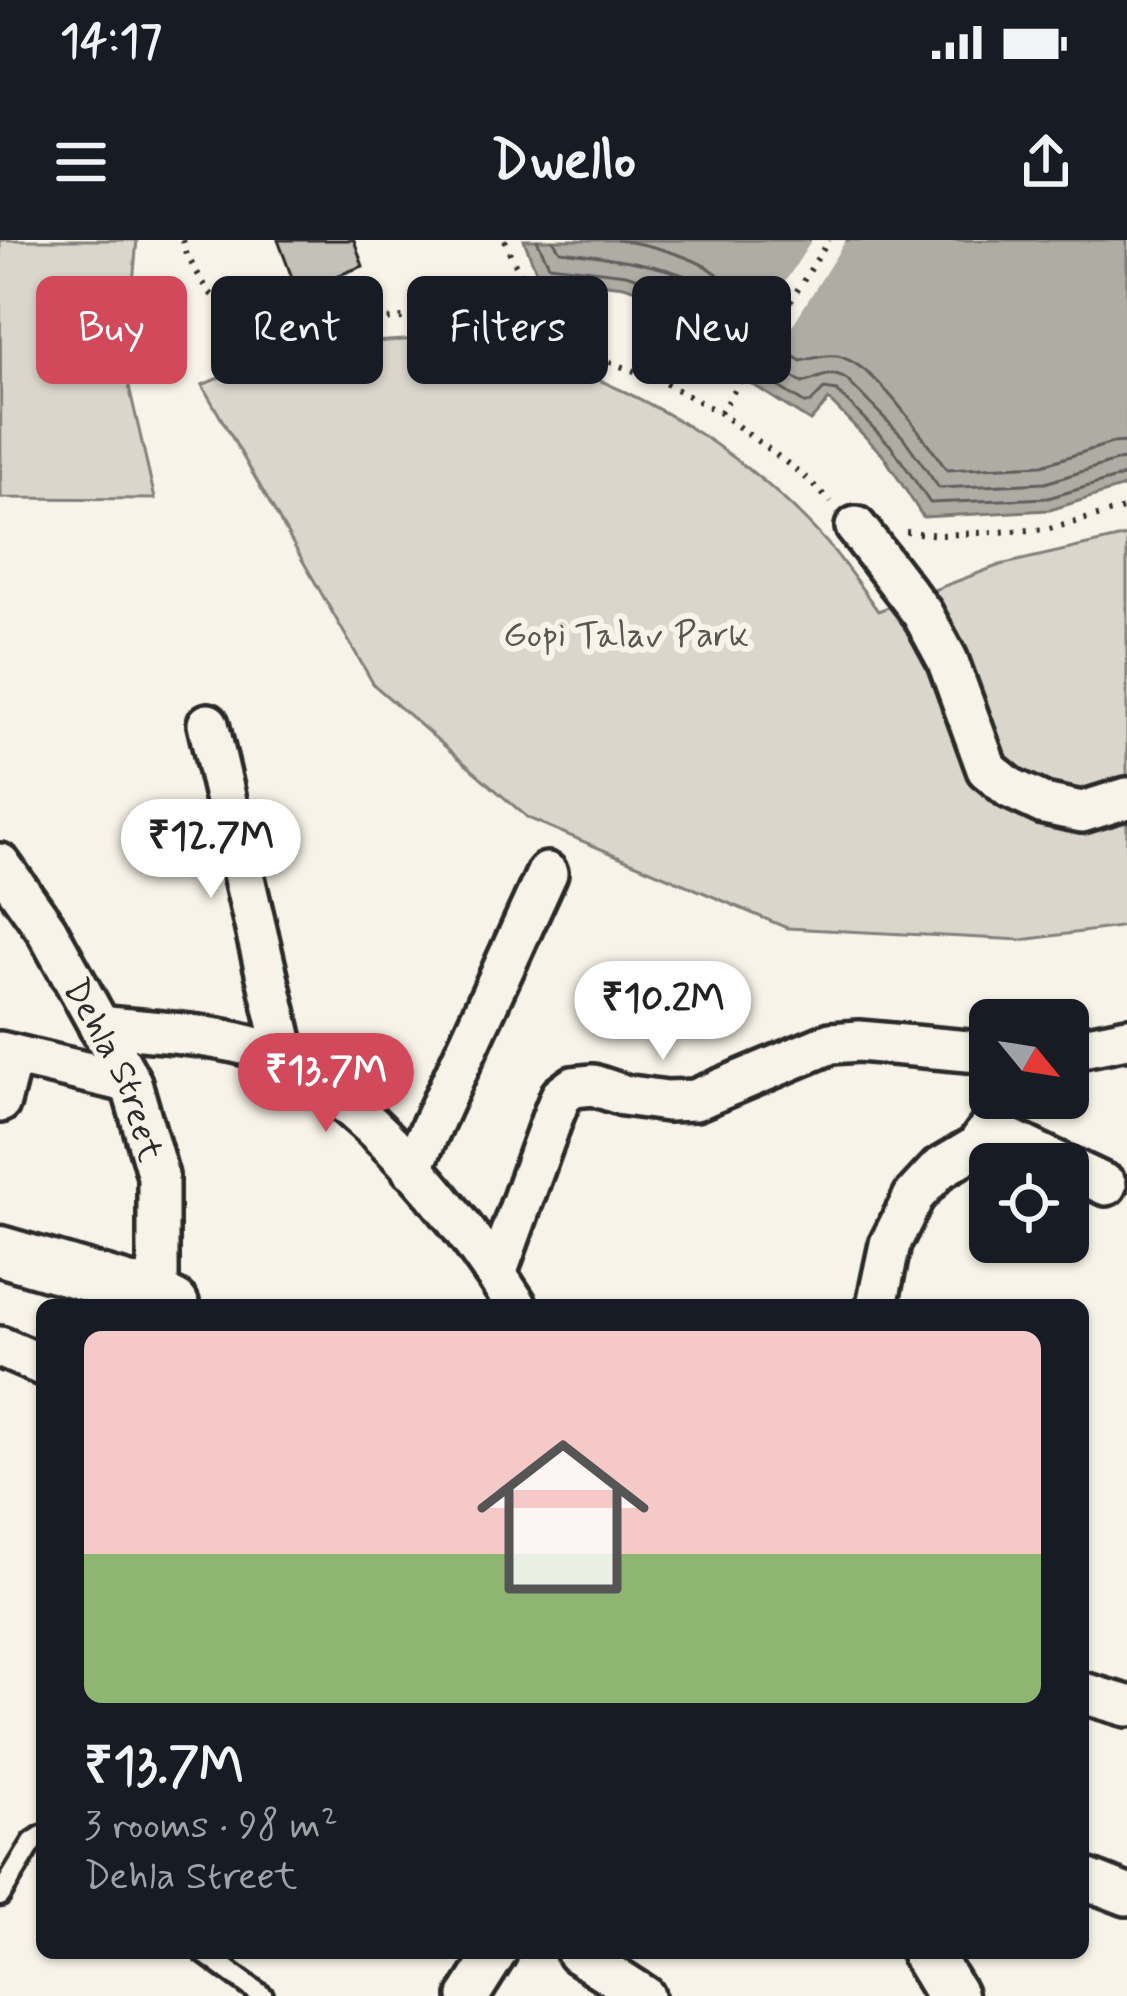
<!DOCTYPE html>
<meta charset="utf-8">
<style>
body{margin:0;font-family:Mynerve,sans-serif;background:#242831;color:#f1f3f6;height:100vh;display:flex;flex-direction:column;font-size:45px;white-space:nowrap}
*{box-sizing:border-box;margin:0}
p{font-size:39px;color:#9ea1a6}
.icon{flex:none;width:66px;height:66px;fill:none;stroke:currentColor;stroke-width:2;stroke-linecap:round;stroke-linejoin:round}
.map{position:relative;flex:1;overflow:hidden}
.panel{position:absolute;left:36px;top:1059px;width:1053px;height:660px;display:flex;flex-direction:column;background:#171b24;border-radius:18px;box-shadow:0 3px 9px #0004}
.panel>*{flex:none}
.banner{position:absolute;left:36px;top:36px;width:1056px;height:108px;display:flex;gap:24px}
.needle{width:78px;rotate:120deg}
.buttons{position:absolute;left:969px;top:759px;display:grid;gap:24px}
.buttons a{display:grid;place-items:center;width:120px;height:120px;border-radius:18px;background:#171b24;box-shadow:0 3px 9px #0004;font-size:60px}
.price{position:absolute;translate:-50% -102px;padding:0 27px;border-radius:42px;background:#fff;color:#222;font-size:39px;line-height:78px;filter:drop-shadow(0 3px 6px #0008)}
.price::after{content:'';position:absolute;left:50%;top:72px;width:36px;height:27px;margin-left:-18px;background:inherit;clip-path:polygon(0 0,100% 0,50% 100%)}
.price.active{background:#d1495b;color:#fff}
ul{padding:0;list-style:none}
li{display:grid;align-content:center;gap:24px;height:636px;padding:0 48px}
li span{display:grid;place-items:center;height:372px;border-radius:18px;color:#555}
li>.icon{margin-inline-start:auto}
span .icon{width:216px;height:216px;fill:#fffc;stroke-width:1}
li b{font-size:51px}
.pill{padding:0 42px;border-radius:18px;background:#171b24;box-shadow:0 3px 9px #0004;font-size:42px;line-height:108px}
.pill.active{background:#d1495b;color:#fff}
.status{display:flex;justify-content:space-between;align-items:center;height:84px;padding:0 60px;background:#171b24;direction:ltr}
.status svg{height:33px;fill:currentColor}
header{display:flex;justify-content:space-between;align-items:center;height:156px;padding:0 48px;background:#171b24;font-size:54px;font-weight:700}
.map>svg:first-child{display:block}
.green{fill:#dad6cc;stroke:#82807c;stroke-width:3}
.water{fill:#afaca4;stroke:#7a7874;stroke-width:3}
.pier{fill:#f7f3e8}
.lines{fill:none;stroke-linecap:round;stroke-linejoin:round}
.shore{stroke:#605f5b;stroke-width:3}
.building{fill:#c4c1b9;stroke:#2b2b2b;stroke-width:3}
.service-casing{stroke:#2b2b2b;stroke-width:27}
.minor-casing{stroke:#2b2b2b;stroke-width:48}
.tertiary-casing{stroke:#2b2b2b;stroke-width:57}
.path{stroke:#2b2b2b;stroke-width:6;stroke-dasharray:3 9;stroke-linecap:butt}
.service{stroke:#f7f3e8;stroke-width:18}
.minor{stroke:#f7f3e8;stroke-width:39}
.tertiary{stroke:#f7f3e8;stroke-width:48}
.labels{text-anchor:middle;stroke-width:12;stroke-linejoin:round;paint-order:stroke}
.park-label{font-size:36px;fill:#575653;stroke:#f7f3e8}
.street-label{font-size:36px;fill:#2b2b2b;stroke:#f7f3e8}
</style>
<div class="status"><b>14:17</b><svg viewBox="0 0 49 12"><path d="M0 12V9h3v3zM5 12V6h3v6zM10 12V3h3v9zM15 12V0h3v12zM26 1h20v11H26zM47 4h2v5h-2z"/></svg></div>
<header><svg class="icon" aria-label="menu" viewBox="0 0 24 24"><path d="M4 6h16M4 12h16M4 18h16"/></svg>Dwello<svg class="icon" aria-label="share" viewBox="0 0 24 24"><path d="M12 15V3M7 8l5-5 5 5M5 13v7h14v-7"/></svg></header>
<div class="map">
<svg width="1127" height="1756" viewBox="0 0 1127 1756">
<rect width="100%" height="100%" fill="#f7f3e8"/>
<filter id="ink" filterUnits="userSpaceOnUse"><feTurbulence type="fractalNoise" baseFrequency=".00833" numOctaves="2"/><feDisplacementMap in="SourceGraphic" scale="24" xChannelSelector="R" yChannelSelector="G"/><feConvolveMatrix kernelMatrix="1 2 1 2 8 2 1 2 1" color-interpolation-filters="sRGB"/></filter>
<g filter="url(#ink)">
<!-- green -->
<g class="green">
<polygon points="0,0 137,0 125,129 155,259 1,258"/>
<path d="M435,98C462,103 491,105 517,112C637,144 746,212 828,304C846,325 862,349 878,371L1000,325L1127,296V686L1022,700L787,688L528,578L374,445L202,145L270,116L340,104Z"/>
</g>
<!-- water -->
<polygon class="water" points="524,0 1127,0 1127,246 1050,270 923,277 883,215 829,160 810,181 675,95 689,68 624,46 538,36"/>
<!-- pier -->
<polygon class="pier" points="812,0 846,0 755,145 729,129"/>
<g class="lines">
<!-- shore -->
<g class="shore">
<polyline points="537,0 549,25 626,34 693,57 700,69 693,88 695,93 804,163 810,163 824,149 837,151 892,207 930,263 1048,258 1127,235"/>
<path d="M553,0L560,11C592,15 690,26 709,51C718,63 713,76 715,88L802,143C819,140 828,128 847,140L903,197L939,248L1045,243L1116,221L1127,220"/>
<path d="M617,0C644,3 709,19 725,42C733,54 733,67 735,79L801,121C812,119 824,114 837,116C876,123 924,200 947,230L1042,225L1112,203L1127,202"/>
</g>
</g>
<!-- building -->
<polygon class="building" points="278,0 354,0 363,26 297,51"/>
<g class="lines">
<!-- service casing -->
<g class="service-casing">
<g id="service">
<polyline points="0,1656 33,1602 42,1596"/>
<polyline points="204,1713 263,1756"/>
</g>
</g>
<!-- minor casing -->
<g class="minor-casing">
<g id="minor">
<polyline points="856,287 922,373 947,419 987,529 1010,548 1044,564 1082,572 1127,558"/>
<polyline points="208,484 287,822"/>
<path id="s1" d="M0,624L46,689L131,843L158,936V1057"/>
<path d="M99,786C153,792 212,793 264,810C287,818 309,835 328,849C404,907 465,985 516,1065"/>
<polyline points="1068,810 1127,798"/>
<polyline points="0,812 131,843"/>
<polyline points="0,862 12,815"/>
<polyline points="990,890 1061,924"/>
<polyline points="1068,927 1106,945"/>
<polyline points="412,929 547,633"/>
<polyline points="496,1034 553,876 561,856 573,847 593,845 623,855 667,861 695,860 831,803 859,801 990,813"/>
<polyline points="877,1065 890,1004 914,956 939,929 976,907 1011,858"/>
<polyline points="0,1107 42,1125"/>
<polyline points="1083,1453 1127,1466"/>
<polyline points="1083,1638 1127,1655"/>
<polyline points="577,1713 644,1756"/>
<polyline points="469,1756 496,1713"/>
</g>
</g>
<!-- tertiary casing -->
<g class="tertiary-casing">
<g id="tertiary">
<polyline points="0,1011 158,1057 174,1065"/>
<polyline points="926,1713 952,1756"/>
</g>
</g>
<!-- path -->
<g class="path">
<polyline points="183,0 187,16 209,52 248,88 288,90 412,77 475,82 568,107"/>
<polyline points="505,0 512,19 571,108 659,140 720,173 803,235 831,262"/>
<polyline points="720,173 829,0"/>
<polyline points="906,292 942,295 1049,289 1127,268"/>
</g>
<!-- service -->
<use href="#service" class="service"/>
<!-- minor -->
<use href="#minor" class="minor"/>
<!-- tertiary -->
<use href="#tertiary" class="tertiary"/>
</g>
</g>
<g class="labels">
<!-- park labels -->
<g class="park-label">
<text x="626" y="406">Gopi Talav Park</text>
</g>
<!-- street labels -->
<g class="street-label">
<text dy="13" stroke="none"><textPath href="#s1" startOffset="237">Dehla Street</textPath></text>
</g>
</g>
</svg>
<div class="buttons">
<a><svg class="needle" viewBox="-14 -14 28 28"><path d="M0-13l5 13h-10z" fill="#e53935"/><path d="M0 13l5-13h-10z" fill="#9ea1a6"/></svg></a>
<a><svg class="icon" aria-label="locate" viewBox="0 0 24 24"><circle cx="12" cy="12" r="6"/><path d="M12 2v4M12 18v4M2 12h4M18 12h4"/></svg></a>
</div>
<b class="price" style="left:211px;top:661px">₹12.7M</b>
<b class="price" style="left:663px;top:823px">₹10.2M</b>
<b class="price active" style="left:326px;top:895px">₹13.7M</b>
<div class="banner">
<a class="pill active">Buy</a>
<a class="pill">Rent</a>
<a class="pill">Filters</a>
<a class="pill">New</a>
</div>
<section class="panel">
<ul>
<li><span style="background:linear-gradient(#f6c9c9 60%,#8fb573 0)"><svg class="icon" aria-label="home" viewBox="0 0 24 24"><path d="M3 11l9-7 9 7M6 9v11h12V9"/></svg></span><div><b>₹13.7M</b><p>3 rooms · 98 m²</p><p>Dehla Street</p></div></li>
</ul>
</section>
</div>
